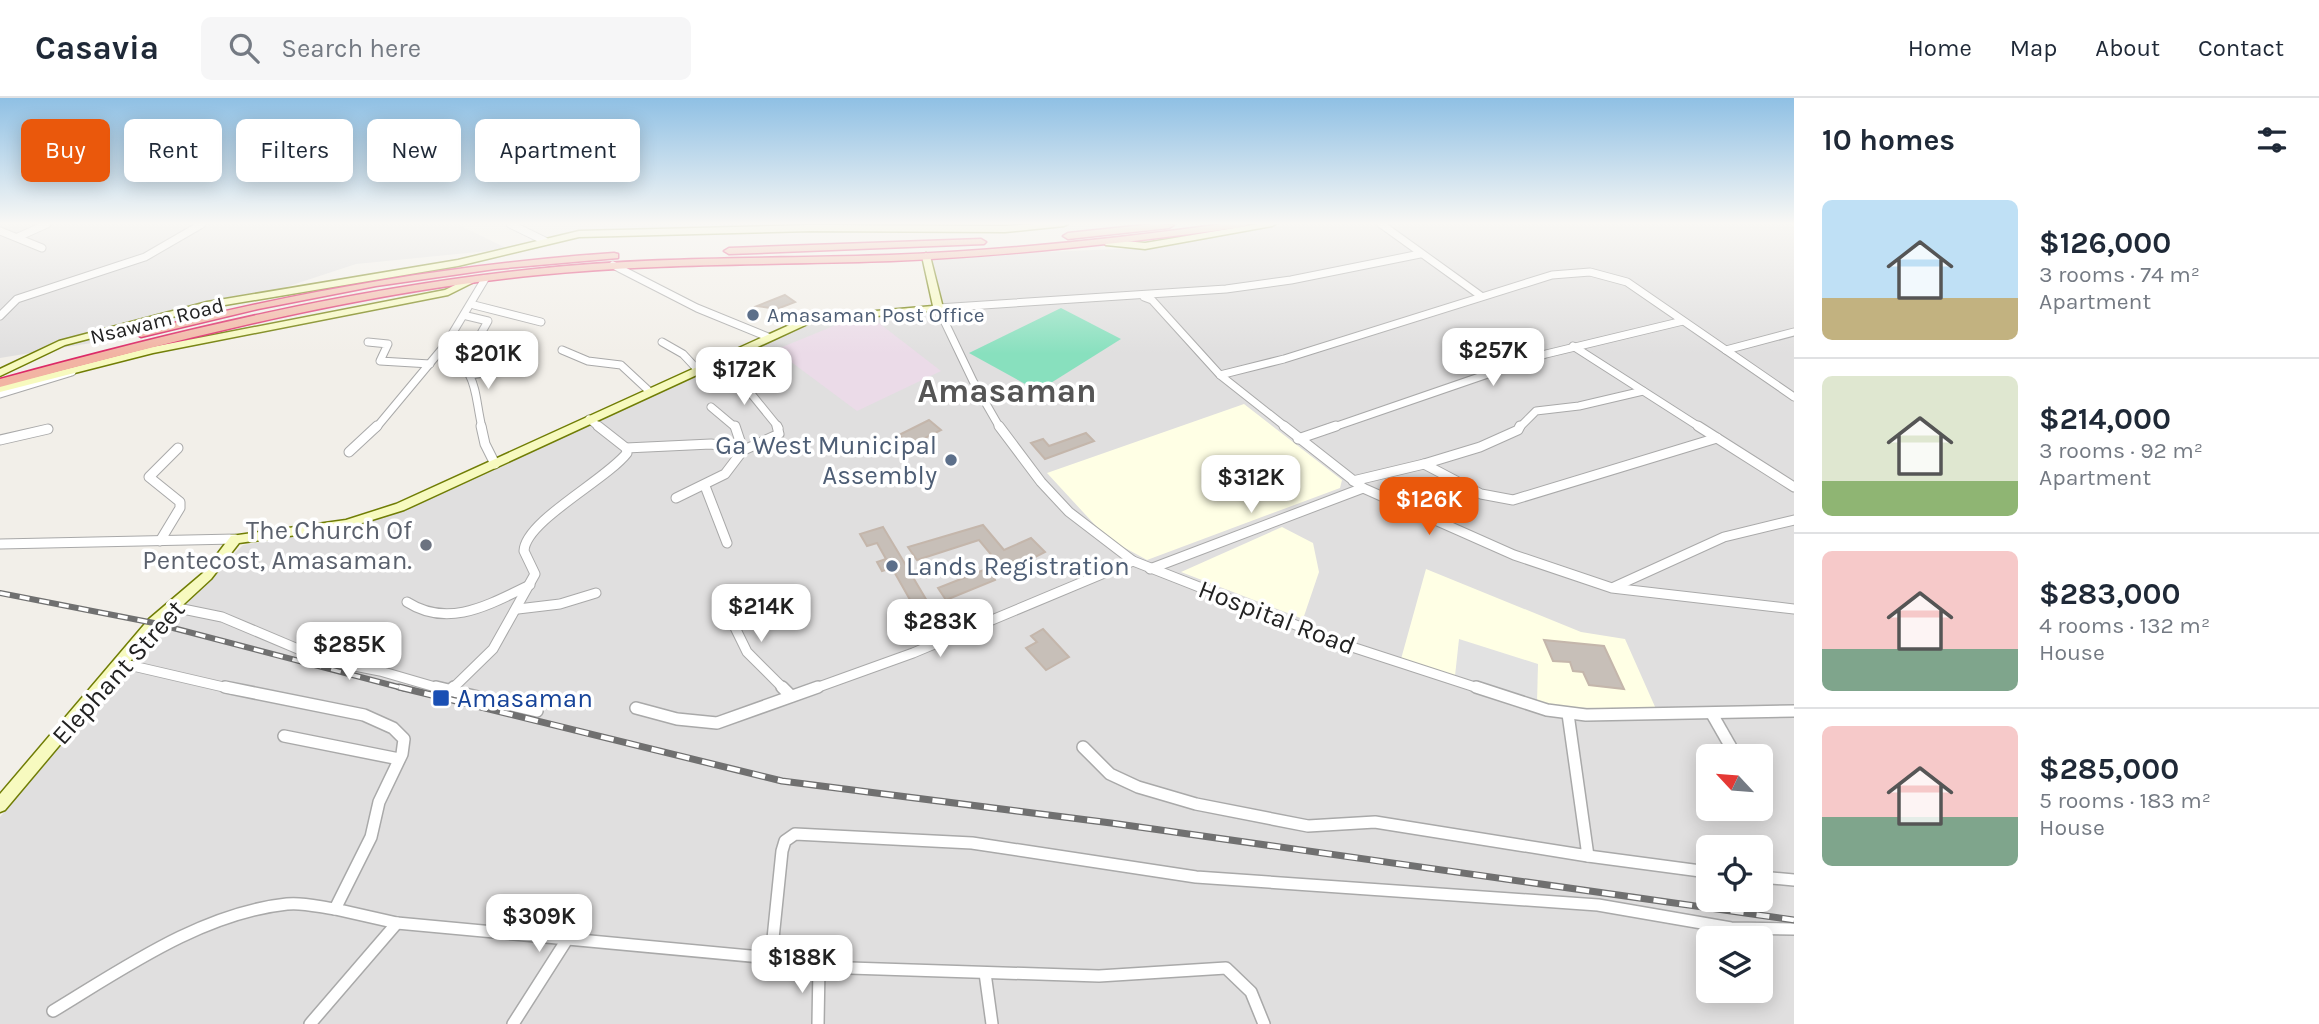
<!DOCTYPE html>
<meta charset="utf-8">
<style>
body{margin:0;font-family:Karla,sans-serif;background:#f6f6f7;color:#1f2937;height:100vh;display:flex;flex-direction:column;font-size:26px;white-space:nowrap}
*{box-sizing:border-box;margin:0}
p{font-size:23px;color:#747a83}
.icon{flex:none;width:38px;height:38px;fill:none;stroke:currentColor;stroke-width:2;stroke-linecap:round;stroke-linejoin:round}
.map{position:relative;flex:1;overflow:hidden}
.drawer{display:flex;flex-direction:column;background:#fff;width:525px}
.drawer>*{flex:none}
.hud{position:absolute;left:21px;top:21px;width:665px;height:63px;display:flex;gap:14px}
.needle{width:46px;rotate:296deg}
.fabs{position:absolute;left:1696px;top:646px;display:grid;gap:14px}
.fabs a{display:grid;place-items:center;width:77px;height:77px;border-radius:10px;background:#fff;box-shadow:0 4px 18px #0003;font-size:35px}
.price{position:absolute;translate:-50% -60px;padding:0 16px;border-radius:14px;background:#fff;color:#222;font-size:23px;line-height:46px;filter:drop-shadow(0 2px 4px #0008)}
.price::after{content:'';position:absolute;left:50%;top:42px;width:21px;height:16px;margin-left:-10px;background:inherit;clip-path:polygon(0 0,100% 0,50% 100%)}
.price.current{background:#ea580c;color:#fff}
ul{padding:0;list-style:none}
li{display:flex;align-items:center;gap:21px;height:175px;padding:0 28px}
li+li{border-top:2px solid #e0e1e3}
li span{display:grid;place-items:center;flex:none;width:196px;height:140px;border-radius:10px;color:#555}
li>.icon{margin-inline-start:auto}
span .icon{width:84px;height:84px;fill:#fffc;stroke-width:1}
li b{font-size:30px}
h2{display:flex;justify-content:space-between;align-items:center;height:84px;padding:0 28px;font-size:30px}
.pill{padding:0 24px;border-radius:10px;background:#fff;box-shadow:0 4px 18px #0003;font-size:24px;line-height:63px}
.pill.current{background:#ea580c;color:#fff}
header{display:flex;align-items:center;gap:42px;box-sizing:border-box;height:98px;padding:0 35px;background:#fff;border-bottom:2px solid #e0e1e3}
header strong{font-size:33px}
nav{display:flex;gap:38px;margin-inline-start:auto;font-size:24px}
.search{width:490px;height:63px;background:#f6f6f7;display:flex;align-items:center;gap:18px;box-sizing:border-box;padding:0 24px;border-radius:10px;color:#747a83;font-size:26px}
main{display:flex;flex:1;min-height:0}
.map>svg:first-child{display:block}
.residential{fill:#e0dfdf;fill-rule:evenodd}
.industrial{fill:#ebdbe8}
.education{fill:#ffffe5}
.pitch{fill:#88e0be}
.parking{fill:#e2e2e2}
.building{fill:#c7bfb8;stroke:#c4b6ab;stroke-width:2}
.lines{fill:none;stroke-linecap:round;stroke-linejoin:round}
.minor-far2-casing{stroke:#a9a9a9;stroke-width:9}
.minor-far1-casing{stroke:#a9a9a9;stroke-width:11}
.minor-casing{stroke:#a9a9a9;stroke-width:14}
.secondary-casing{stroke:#707d05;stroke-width:3}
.trunk-casing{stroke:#dc2a67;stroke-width:3}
.minor-far2{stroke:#fff;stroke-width:7}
.minor-far1{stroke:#fff;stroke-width:9}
.minor{stroke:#fff;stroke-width:11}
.secondary{fill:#f7fabf;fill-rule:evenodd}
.trunk{fill:#f2b4a3;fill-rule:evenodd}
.rail-far1-casing{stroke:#707070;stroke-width:6}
.rail-casing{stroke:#707070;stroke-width:7}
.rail-far1{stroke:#fff;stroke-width:3.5;stroke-dasharray:10;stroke-linecap:butt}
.rail{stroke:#fff;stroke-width:4.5;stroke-dasharray:13;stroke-linecap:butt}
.service-dot{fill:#5c6f8a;stroke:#fff;stroke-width:2.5}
.worship-dot{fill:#6b7280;stroke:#fff;stroke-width:2.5}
.transit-dot{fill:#1a4fb4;stroke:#fff;stroke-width:2.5}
.labels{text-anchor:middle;stroke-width:7;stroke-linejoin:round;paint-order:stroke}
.far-service-label{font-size:21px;fill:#4e5e75;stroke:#fff;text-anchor:start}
.far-street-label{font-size:21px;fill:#222;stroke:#fff}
.service-label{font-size:26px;fill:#4e5e75;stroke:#fff;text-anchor:end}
.worship-label{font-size:26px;fill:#5b616d;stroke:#fff;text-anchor:end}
.street-label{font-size:26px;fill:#222;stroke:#fff}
.transit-label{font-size:26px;fill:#164399;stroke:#fff;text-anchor:start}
.district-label{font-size:33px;font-weight:bold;fill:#555;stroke:#fff}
</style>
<header>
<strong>Casavia</strong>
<div class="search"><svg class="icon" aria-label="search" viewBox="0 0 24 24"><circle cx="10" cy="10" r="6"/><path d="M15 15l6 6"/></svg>Search here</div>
<nav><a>Home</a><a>Map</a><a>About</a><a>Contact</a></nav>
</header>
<main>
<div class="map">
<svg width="1794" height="926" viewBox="0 0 1794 926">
<rect width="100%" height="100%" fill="#f2efe9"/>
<!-- residential -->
<g class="residential">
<polygon points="0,126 457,126 508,151 356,166 140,237 0,260"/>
<path d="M1290,126H1794V926H0V719L167,522L243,447L363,426L396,415L815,224L943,212L930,159L1140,150ZM1708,658H1760V710H1708ZM1708,749H1760V802H1708ZM1708,840H1760V892H1708Z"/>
</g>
<!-- industrial -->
<polygon class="industrial" points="875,222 941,273 857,313 775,252 841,225"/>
<!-- education -->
<g class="education">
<polygon points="1244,306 1342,382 1340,390 1147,462 1107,440 1047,375"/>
<polygon points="1282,429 1313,445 1319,474 1303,521 1181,474"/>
<polygon points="1426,471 1581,534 1625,541 1656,611 1547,609 1401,561"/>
</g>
<!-- pitch -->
<polygon class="pitch" points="1061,210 1121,241 1038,293 969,255"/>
<!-- parking -->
<polygon class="parking" points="1459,541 1538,566 1537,605 1455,578"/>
<!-- building -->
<g class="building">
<polygon points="785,197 795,204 777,211 757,208"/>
<polygon points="929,322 941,332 911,347 899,337"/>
<polygon points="1086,335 1094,343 1045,361 1031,345 1043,341 1049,348"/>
<polygon points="983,427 1004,452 1031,440 1045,454 994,480 995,482 946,502 938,490 999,466 979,442 917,462 908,449"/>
<polygon points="883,429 898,454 927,503 913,507 892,470 882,473 877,464 886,461 877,445 867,448 860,436"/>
<polygon points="1043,531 1069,559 1046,572 1026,550 1037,544 1031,538"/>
<polygon points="1544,542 1604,548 1624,591 1589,587 1583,574 1573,573 1570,564 1553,563"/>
</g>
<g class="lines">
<!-- minor-far2 casing -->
<g class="minor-far2-casing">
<g id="minor-far2">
<polyline points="510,126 545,143"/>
<polyline points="1381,126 1481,198"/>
<polyline points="0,133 42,150"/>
<polyline points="18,139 47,126"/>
<polyline points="613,167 697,210 768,239"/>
<polyline points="1144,199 1152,202 1220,277 1287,330"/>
<polyline points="474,207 541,224"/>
<polyline points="0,218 17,201 145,159 202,126"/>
<polyline points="467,218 488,223 479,239"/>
<polyline points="368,244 388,246 380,263 430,266"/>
<polyline points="662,244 683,256 697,271"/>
<polyline points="1573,248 1701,330"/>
<path d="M443,251C479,276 473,289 482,330"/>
<polyline points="562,252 588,263 621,267 649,293"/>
<polyline points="1726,252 1794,234"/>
<polyline points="722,260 779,330"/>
<polyline points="471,277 509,271"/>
<polyline points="1220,277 1284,261 1552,177 1590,174 1627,184 1794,299"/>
<polyline points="0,296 72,274"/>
<polyline points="711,309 736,330"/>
<polyline points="589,321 600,330"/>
<polyline points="376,330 446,246 485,181"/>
<polyline points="1000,330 973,283 938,210 1226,191 1291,182 1420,156"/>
<polyline points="1331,330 1546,256 1683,223"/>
<polyline points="1519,330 1536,313 1579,308 1643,293"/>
</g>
</g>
<!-- minor-far1 casing -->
<g class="minor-far1-casing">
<g id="minor-far1">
<polyline points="481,328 485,346 495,366"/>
<polyline points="735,328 740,343 737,348"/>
<polyline points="999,328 1041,384 1069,414 1133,463 1352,549 1481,591"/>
<polyline points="1284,328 1363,390 1514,457 1612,490 1794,511"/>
<polyline points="1698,328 1794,389"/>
<polyline points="1298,341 1336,328"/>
<polyline points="0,342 48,331"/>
<polyline points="626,350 711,346 744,351 725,376 676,400"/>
<polyline points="744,352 779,336 777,328"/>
<polyline points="349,354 377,328"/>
<polyline points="1424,366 1480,349 1518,332 1520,328"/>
<polyline points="1353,383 1424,366 1481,396 1513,402 1717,340"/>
<polyline points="705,388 727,445"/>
<polyline points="160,443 180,410 180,404 149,379 178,350"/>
<polyline points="0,446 235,441"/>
<polyline points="1150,471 1363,390"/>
<polyline points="1614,489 1724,439 1794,422"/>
<polyline points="720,499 747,554 784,591"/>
<path d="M407,504C449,531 490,506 530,487"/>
<polyline points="173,509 222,519 324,562 380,573 442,591"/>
<polyline points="518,511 560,506 596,495"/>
<polyline points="120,565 232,591"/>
<path d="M452,591L493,551L535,476L524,453C525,423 606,382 627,355L626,350L598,328"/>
<polyline points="813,591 913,555 1133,463"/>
</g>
</g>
<!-- minor casing -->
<g class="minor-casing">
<g id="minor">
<polyline points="225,589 364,617 393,630 404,641 402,656 379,704 371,739 335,811 397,825 771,860 819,869 1099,878 1226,870 1251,894 1264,926"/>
<polyline points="436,589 537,613"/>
<polyline points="782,589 791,598"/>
<polyline points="1476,589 1547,612 1586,617 1794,613"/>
<polyline points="450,593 454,589"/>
<polyline points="636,610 677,621 717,625 818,589"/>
<polyline points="1712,616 1736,658"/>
<polyline points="284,638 399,661"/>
<polyline points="1083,649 1110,676 1138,689 1196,706 1308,728 1375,724 1588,758 1568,616"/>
<polyline points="1588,758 1708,774"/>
<polyline points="1760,779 1794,782"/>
<polyline points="771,860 782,753 785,743 795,736 972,745 1196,779 1598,807 1731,830 1794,831"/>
<polyline points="985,875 992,926"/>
<path d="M53,913C124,870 202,815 287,806C303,804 319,809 335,811"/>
<polyline points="310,926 397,825"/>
<polyline points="513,926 566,843"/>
<polyline points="818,926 819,869"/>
</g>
</g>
<!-- secondary casing -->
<g class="secondary-casing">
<g id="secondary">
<polygon points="1035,126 1068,126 1064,128 1005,134 811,133 579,139 458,168 207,210 65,247 0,278 0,271 59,243 207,204 458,162 579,133 811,127 1005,128"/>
<polygon points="1258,126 1276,126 1272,128 1145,151 1106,147 1102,144 1106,141 1145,145"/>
<polygon points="926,155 930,158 943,210 941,212 812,224 404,412 346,430 239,445 211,481 159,529 5,712 0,714 0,696 149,521 203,475 231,438 346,422 396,406 807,219 933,208 922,158"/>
<polygon points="471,179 474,180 474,184 448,197 153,255 0,294 0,288 152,249 445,192"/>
</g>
</g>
<!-- trunk casing -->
<g class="trunk-casing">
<g id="trunk">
<polygon points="1153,126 1174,127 1169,130 1068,141 1063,138 1068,135"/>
<path d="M1223,126H1248L1243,129C1126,145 1009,158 891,163C773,167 655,165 538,177C354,195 178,242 0,289V281C176,233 353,190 535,171C653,158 771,161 889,157C1001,153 1112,141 1223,126Z"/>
<polygon points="981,141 986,144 984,146 729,156 724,153 729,150"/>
<path d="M614,155L618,156V160L495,171L376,188L258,211L141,239L136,236L137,234C295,194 452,166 614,155Z"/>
</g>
</g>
<!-- minor-far2 -->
<use href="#minor-far2" class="minor-far2"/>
<!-- minor-far1 -->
<use href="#minor-far1" class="minor-far1"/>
<!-- minor -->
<use href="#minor" class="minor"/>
<!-- secondary -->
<use href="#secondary" class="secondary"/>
<!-- trunk -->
<use href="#trunk" class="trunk"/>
<!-- rail-far1 casing -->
<g class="rail-far1-casing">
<polyline id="rail-far1" points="0,495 154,525 406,591"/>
</g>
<!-- rail casing -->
<g class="rail-casing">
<polyline id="rail" points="399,589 782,683 1111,725 1794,822"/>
</g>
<!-- rail-far1 -->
<use href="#rail-far1" class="rail-far1"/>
<!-- rail -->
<use href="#rail" class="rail"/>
</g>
<!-- sky -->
<linearGradient id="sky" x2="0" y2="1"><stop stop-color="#8fc0e4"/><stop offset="0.49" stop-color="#f9f8f5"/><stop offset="1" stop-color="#f9f8f5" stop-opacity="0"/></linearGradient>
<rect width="1794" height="256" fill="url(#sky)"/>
<!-- markers -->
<g class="service-dot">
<circle cx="753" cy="217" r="7"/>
<circle cx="951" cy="362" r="7"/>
<circle cx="892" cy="468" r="7"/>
</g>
<circle class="worship-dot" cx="426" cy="447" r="7"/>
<rect class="transit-dot" x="432" y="591" width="18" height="18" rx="3.5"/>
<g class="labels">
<!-- far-service labels -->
<g class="far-service-label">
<text x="767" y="224">Amasaman Post Office</text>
</g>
<!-- far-street labels -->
<g class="far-street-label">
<text transform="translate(157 223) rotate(-14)" y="7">Nsawam Road</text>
</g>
<!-- service labels -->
<g class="service-label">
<text x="937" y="356">Ga West Municipal<tspan x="937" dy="30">Assembly</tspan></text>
<text x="906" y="477" text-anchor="start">Lands Registration</text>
</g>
<!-- worship labels -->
<g class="worship-label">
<text x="412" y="441">The Church Of<tspan x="412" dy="30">Pentecost, Amasaman.</tspan></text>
</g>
<!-- street labels -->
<g class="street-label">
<text transform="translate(1277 519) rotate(21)" y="9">Hospital Road</text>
<text transform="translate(118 574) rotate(-48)" y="9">Elephant Street</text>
</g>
<!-- transit labels -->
<g class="transit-label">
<text x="457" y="609">Amasaman</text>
</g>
<!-- district labels -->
<g class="district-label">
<text x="1007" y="304">Amasaman</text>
</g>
</g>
</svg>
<div class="fabs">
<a><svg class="needle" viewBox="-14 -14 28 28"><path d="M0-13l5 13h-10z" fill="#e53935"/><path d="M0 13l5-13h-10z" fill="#747a83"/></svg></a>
<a><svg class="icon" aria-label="locate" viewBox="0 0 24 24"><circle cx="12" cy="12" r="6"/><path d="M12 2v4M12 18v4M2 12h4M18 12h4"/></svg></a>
<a><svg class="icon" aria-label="layers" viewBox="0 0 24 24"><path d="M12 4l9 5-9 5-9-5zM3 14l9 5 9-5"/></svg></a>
</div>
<b class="price" style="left:1493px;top:290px">$257K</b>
<b class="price" style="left:488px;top:293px">$201K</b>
<b class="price" style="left:744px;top:309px">$172K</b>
<b class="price" style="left:1251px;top:417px">$312K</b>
<b class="price current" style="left:1429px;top:439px">$126K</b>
<b class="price" style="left:761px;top:546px">$214K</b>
<b class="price" style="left:940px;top:561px">$283K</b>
<b class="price" style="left:349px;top:584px">$285K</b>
<b class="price" style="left:539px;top:856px">$309K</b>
<b class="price" style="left:802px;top:897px">$188K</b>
<div class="hud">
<a class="pill current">Buy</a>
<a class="pill">Rent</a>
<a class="pill">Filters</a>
<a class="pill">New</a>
<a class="pill">Apartment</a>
</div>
</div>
<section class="drawer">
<h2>10 homes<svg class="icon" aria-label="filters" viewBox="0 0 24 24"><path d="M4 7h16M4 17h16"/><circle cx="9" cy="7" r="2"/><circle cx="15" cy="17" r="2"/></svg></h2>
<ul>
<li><span style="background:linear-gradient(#bfe0f5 70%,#c2b280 0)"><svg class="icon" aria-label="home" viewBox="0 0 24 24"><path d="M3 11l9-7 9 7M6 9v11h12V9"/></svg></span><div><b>$126,000</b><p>3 rooms · 74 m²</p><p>Apartment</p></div></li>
<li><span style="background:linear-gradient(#dfe7d0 75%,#8fb573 0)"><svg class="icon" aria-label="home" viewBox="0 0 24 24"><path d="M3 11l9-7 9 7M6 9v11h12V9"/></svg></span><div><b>$214,000</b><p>3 rooms · 92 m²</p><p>Apartment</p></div></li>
<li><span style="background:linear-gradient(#f6c9c9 70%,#7fa58c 0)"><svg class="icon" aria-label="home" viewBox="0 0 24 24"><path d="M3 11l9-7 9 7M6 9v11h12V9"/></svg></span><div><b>$283,000</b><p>4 rooms · 132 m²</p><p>House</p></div></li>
<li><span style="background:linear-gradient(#f6c9c9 65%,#7fa58c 0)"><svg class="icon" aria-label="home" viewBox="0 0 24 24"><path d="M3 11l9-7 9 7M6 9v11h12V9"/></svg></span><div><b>$285,000</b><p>5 rooms · 183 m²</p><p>House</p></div></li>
</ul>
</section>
</main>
